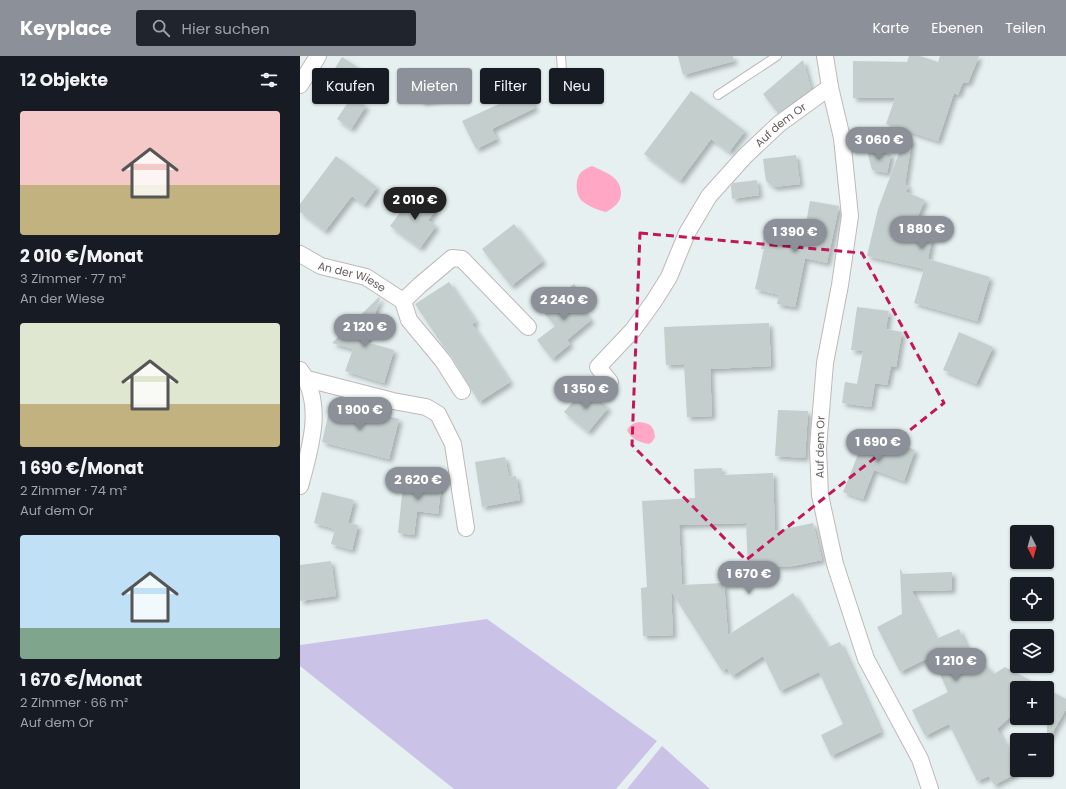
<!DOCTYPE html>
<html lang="de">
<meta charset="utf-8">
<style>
body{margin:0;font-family:Poppins,sans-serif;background:#20242c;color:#f1f3f6;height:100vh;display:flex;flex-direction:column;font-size:15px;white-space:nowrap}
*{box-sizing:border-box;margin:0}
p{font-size:13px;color:#9ea1a6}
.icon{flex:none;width:22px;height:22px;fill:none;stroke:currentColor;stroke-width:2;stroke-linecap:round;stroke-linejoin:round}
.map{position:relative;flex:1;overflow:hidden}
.details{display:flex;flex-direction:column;background:#171b24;width:300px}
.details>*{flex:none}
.banner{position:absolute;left:12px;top:12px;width:380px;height:36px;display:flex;gap:8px}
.needle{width:26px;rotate:174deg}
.controls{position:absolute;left:710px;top:469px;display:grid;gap:8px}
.controls a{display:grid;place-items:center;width:44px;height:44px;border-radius:4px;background:#171b24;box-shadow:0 1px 3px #0004;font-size:20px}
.price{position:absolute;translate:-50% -34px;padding:0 9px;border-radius:14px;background:#8c9099;color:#fff;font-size:13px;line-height:26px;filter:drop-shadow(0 1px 2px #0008)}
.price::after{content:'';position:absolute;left:50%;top:24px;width:12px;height:9px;margin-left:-6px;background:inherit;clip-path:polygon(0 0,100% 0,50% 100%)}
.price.selected{background:#222;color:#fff}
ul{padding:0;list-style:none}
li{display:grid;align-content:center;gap:8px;height:212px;padding:0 20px}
li span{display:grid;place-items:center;height:124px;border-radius:4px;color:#555}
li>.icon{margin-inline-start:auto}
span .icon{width:72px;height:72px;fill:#fffc;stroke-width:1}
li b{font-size:17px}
h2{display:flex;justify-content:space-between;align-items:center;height:48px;padding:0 20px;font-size:17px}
.tag{padding:0 14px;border-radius:4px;background:#171b24;box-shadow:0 1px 3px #0004;font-size:14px;line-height:36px}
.tag.selected{background:#8c9099;color:#fff}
header{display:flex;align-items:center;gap:24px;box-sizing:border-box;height:56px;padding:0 20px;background:#8c9099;color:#fff}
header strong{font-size:19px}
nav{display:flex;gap:22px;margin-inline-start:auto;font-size:14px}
.search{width:280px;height:36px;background:#20242c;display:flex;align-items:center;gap:10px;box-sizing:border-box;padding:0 14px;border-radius:4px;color:#9ea1a6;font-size:15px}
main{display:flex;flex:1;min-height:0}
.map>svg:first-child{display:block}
.green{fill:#cbc2e8}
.water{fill:#ffa7c5}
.building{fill:#c4cecd;filter:url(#shadow)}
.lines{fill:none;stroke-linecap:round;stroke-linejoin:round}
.lane-casing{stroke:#c0b8b9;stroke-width:10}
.street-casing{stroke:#c0b8b9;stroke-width:18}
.lane{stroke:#fff;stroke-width:8}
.street{stroke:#fff;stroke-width:16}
.marked{fill:none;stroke:#c2185b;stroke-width:3;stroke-dasharray:8 5;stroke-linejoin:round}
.labels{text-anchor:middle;stroke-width:4;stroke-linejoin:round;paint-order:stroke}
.street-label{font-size:11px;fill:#675d5f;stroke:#fff}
</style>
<header>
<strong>Keyplace</strong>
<div class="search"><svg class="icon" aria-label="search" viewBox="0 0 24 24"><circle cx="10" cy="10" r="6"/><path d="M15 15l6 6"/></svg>Hier suchen</div>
<nav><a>Karte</a><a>Ebenen</a><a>Teilen</a></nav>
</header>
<main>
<section class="details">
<h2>12 Objekte<svg class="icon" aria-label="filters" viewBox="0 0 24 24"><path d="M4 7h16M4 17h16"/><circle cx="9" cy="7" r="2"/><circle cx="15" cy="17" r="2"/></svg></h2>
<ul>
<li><span style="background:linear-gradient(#f6c9c9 60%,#c2b280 0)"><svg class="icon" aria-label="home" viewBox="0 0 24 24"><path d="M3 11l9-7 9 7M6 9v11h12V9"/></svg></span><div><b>2 010 €/Monat</b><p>3 Zimmer · 77 m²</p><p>An der Wiese</p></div></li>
<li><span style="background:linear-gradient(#dfe7d0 65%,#c2b280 0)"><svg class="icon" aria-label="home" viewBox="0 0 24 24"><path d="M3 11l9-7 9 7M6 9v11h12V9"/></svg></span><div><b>1 690 €/Monat</b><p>2 Zimmer · 74 m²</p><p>Auf dem Or</p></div></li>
<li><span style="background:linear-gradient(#bfe0f5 75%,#7fa58c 0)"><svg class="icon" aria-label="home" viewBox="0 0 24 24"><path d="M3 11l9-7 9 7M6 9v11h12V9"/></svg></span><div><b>1 670 €/Monat</b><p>2 Zimmer · 66 m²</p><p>Auf dem Or</p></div></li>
</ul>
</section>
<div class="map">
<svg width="766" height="733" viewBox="0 0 766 733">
<defs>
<filter id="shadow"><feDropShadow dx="3.5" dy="3.5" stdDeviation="2" flood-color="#0004"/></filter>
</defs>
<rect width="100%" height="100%" fill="#e6f0f0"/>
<!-- green -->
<g class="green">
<polygon points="187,563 357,685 316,733 154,733 0,610 0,589"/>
<polygon points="362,690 410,733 327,733"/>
</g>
<!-- water -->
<g class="water">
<path d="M292,110C305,116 321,121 321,137C321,147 313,152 306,156C298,154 288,150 282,145C276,140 275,126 279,119C282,114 287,112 292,110Z"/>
<path d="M339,366C350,367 354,370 355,381L352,386L349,388C340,387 330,382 327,374C330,369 333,367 339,366Z"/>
</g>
<!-- building -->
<g class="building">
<polygon points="378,0 433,0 434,5 383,19"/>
<polygon points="609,0 620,0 638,6 640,0 679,0 668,27 663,26 658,39 654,37 638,85 586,68 595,42 553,42 553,5 607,6"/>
<polygon points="42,1 65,16 22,33"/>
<polygon points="503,4 511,33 478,57 463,38"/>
<polygon points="135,20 146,41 122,46 114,25"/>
<polygon points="227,35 235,52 192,73 197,83 176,93 162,65"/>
<polygon points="391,35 445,75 429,96 411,83 380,125 344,98"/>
<polygon points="52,40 66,50 51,73 37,63"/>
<polygon points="605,81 612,83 605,129 609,130 606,136 625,144 610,178 632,183 628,203 690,221 677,265 614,247 624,213 567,200 578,153"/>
<polygon points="567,94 591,98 587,117 572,114"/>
<polygon points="496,99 500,128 474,131 466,125 463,103"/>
<polygon points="36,100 77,131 64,149 52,140 25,175 0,156 0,148"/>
<polygon points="457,124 459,139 432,143 431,130 433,127"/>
<polygon points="114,138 136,154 128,164 136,170 120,192 90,170"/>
<polygon points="510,145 539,150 527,207 505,202 495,251 477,248 479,239 455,233 464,193 461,193 466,170 504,178"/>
<polygon points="214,168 243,205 211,230 182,193"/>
<polygon points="149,226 176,266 172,268 210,326 179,346 151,300 143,290 115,248"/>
<polygon points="274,228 287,244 280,250 291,264 267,284 270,288 252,303 237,284 255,270 242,254"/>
<polygon points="79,241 80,242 66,286 94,294 84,327 45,315 53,293 32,287"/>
<polygon points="557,251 589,255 586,273 602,276 596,311 591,310 587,329 575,327 571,351 542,347 545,326 557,328 563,295 551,294"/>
<polygon points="469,267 471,310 410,313 412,360 387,361 384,308 366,309 364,271"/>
<polygon points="659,276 693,291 676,328 643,314"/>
<polygon points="285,332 308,352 288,376 264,356"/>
<polygon points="31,347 99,363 89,403 22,386"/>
<polygon points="478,354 508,355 505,402 475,400"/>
<polygon points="567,376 615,394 604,425 574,414 563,443 543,436"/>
<polygon points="205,401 209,421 216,420 220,444 182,451 175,406"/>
<polygon points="422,412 422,419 473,417 475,475 513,467 522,504 493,510 448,512 446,467 379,469 382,529 424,527 428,579 493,537 528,591 540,586 581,676 531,700 521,679 543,668 519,616 480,635 463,600 432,620 427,612 422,615 371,535 373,579 343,580 341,532 347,531 342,445 395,442 394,413"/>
<polygon points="104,420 142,424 138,458 117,455 114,479 98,477"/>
<polygon points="22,436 54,444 48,467 58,469 52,494 31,488 35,473 14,467"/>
<polygon points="31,505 36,540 0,545 0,509"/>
<polygon points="600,512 603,518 652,516 652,534 612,535 636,583 659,573 674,608 683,607 694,618 705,611 745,632 717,632 717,654 697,673 717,709 712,711 715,718 694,729 689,720 677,725 649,668 625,680 612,654 648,636 632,600 600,616 577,571 602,558"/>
<polygon points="747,633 766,643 766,653 747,686"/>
</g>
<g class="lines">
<!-- lane casing -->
<g class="lane-casing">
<g id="lane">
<polyline points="261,0 263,31"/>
<polyline points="418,39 477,0"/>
</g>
</g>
<!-- street casing -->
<g class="street-casing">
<g id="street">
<polyline points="525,0 530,31 542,82 550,160 540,229 525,307 518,392 520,439 535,508 566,603 620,703 630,733"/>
<polyline points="0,29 18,0"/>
<path id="s1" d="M0,198L21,210L66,221L103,245L109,264L143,305L162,335"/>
<polyline points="103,245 120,229 152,202 162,203 228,271"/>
<path d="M0,314C25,348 10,393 0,430"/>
<polyline points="7,323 93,345 126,351 138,358 153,388 166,472"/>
<path id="s2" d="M310,326L298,311L333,274L354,245L369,221L387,177L409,140L445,100L479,68L530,31"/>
</g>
</g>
<!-- lane -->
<use href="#lane" class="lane"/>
<!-- street -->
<use href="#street" class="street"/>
</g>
<!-- marked area -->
<path class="marked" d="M340,177L562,197L644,347L446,504L332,389Z"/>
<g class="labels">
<!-- street labels -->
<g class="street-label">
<text dy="4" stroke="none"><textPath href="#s2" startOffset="326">Auf dem Or</textPath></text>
<text dy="4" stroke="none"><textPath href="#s1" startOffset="57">An der Wiese</textPath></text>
<text transform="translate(520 391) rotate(-89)" y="4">Auf dem Or</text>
</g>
</g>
</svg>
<div class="controls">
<a><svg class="needle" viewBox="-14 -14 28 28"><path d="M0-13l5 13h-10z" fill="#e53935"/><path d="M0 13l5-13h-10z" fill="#9ea1a6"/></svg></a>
<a><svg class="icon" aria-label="locate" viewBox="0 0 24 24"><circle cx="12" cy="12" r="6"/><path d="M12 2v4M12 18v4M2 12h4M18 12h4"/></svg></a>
<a><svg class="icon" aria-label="layers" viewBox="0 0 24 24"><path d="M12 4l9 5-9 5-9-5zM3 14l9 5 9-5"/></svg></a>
<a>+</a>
<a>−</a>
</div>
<b class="price" style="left:579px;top:105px">3 060 €</b>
<b class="price selected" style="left:115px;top:165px">2 010 €</b>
<b class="price" style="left:622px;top:194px">1 880 €</b>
<b class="price" style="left:495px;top:197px">1 390 €</b>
<b class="price" style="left:264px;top:265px">2 240 €</b>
<b class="price" style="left:65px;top:292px">2 120 €</b>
<b class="price" style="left:286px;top:354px">1 350 €</b>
<b class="price" style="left:60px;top:375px">1 900 €</b>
<b class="price" style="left:578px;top:407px">1 690 €</b>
<b class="price" style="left:118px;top:445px">2 620 €</b>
<b class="price" style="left:449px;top:539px">1 670 €</b>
<b class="price" style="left:656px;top:626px">1 210 €</b>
<div class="banner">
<a class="tag">Kaufen</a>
<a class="tag selected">Mieten</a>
<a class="tag">Filter</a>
<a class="tag">Neu</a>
</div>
</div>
</main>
